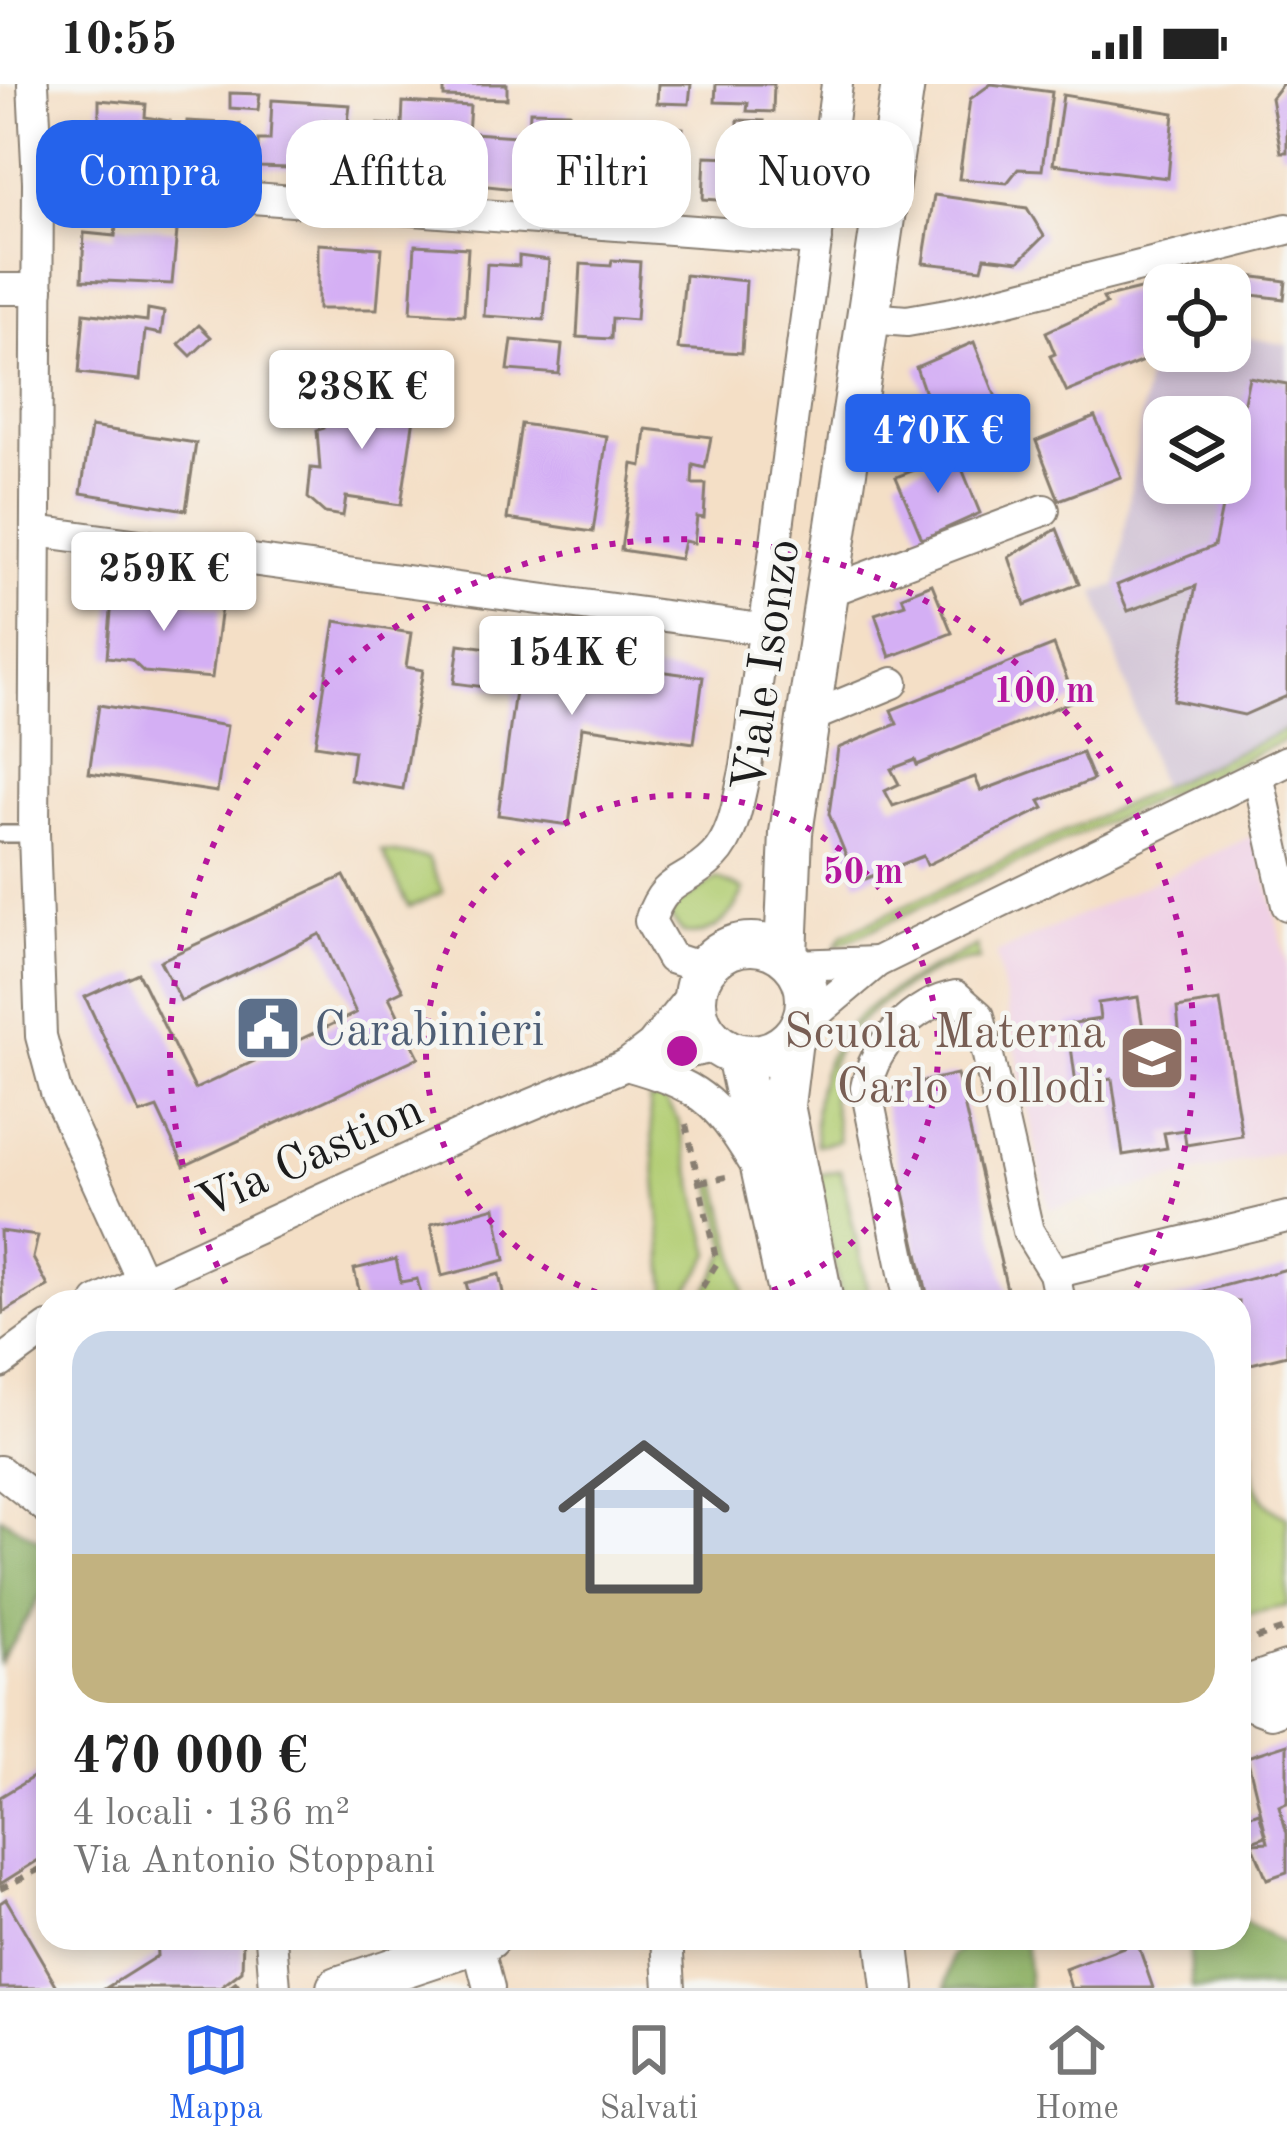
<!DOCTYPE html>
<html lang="it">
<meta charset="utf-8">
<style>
body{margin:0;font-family:"Old Standard TT",serif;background:#f2f2f2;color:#222;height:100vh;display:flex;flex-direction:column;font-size:45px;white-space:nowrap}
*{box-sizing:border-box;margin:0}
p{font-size:39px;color:#767676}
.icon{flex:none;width:66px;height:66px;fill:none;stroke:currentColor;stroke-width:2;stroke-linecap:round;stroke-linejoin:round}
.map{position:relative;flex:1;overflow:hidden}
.sheet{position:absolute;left:36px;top:1206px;width:1215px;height:660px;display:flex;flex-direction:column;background:#fff;border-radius:36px;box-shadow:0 6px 18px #0003}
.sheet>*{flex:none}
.top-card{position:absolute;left:36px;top:36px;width:1215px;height:108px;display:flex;gap:24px}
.tools{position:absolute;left:1143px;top:180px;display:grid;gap:24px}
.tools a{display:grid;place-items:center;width:108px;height:108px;border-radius:24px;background:#fff;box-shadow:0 6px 18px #0003;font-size:60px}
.price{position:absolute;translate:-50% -102px;padding:0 27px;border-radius:12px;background:#fff;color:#222;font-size:39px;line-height:78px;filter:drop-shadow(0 3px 6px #0008)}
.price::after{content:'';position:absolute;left:50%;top:72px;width:36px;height:27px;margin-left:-18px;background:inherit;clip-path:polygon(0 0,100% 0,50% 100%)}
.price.current{background:#2563eb;color:#fff}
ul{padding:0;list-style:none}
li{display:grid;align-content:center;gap:24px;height:636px;padding:0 36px}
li+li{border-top:3px solid #e0e0e0}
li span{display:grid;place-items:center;height:372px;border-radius:36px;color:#555}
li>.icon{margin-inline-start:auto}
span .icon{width:216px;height:216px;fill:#fffc;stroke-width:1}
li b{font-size:51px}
.tag{padding:0 42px;border-radius:36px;background:#fff;box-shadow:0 6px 18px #0003;font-size:42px;line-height:108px}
.tag.current{background:#2563eb;color:#fff}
.status{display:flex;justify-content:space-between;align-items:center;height:84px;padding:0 60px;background:#fff;direction:ltr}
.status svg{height:33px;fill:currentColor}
.tab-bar{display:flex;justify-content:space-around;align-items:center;height:168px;border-top:3px solid #e0e0e0;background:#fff;font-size:33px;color:#767676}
.tab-bar a{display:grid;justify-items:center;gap:6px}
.tab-bar .current{color:#2563eb}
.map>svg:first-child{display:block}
.built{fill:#efd0e5}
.industrial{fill:#cdbed2;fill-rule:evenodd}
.green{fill:#b2cd73;stroke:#677448;stroke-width:3}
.forest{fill:#8db065;stroke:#546640;stroke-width:3}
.building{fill:#d4aff4}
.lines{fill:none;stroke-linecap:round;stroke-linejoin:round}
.service-casing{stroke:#887e71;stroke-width:20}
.minor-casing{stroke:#887e71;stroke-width:34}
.secondary-casing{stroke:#887e71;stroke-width:46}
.path{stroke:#887e71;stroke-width:6;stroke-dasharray:9 9;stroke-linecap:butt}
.service{stroke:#fff;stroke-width:15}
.minor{stroke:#fff;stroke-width:30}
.secondary{stroke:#fff;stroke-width:42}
.ring{fill:none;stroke:#b5179e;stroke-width:6;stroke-dasharray:6 12}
.labels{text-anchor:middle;stroke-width:9;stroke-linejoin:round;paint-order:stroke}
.street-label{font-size:48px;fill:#1c1c1c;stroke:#f6f6f2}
.service-label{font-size:48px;fill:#4e5e75;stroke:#f6f6f2;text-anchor:start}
.education-label{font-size:48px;fill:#785e54;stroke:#f6f6f2;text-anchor:end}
.centre{fill:#b5179e;stroke:#f6f6f2;stroke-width:6}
.ring-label{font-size:36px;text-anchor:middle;font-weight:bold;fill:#b5179e;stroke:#f6f6f2;stroke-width:9;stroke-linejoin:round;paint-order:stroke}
</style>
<div class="status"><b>10:55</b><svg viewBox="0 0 49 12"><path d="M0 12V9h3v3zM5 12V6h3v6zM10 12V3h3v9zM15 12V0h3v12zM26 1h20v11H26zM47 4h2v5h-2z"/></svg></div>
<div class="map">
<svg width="1287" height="1904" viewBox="0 0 1287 1904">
<rect width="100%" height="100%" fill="#f6f6f2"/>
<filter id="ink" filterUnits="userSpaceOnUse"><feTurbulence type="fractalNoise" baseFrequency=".00833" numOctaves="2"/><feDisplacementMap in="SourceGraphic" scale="24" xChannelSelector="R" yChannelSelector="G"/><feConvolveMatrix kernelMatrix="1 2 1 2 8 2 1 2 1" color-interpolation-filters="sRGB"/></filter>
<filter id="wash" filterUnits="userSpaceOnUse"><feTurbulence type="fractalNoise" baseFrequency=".004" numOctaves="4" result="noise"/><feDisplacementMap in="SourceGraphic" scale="48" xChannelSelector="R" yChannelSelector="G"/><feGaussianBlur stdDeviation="2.7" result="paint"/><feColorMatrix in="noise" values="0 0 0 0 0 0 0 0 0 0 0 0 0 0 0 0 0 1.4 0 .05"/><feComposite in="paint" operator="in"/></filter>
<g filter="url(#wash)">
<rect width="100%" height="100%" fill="#f4dfc6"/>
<!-- built -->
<polygon class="built" points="1256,750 1287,882 1287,1066 1049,1125 996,870"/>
<!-- industrial -->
<path class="industrial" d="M1222,184L1217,201H1164V267H1230V250L1287,261V645L1161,704L1095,508L1117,501L1160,200ZM1164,333H1230V399H1164Z"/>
<!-- green -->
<g class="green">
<polygon points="1287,645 1287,655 836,862 842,851"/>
<polygon points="382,767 428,774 443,808 409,823"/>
<path d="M717,794L744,806C731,833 715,854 683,849L670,833L674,823Z"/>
<path d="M977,862L979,876C938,874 840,936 832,981C828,1004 836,1034 839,1057L816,1061C806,940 883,908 977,862Z"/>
<polygon points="663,1014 678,1036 711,1170 681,1218 667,1218 649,1016"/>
<polygon points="841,1086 870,1218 842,1218 815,1092"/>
<polygon points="718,1097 746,1216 701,1218 728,1166 712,1099"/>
<path d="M1239,1356L1253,1366C1249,1396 1259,1420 1287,1433V1522L1239,1532Z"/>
</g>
<!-- forest -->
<g class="forest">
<polygon points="0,1433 48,1461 48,1500 0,1578"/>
<polygon points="1239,1835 1287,1862 1287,1904 1192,1904 1189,1854 1239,1854"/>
<polygon points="973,1854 1025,1854 1029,1904 946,1904 952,1872"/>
</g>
<g id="blocks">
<!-- building -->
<g class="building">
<polygon points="444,0 507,0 507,15 444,13"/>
<polygon points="658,0 691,0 689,20 657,19"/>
<polygon points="716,0 774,0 773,28 747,27 748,19 715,18"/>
<polygon points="991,0 1052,8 1042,86 1018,85 1007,99 959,95 970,15"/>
<polygon points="1282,0 1287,0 1287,68 1281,68 1271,14"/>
<polygon points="230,9 260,10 258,26 230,24"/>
<polygon points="1063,11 1174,29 1168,94 1053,80"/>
<polygon points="99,16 146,20 145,33 170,37 168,74 99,73"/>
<polygon points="272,16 350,21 348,38 325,36 321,85 258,83 258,56 270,56"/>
<polygon points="403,18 470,22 466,77 421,75 420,92 375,89 378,40 402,41"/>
<polygon points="530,27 569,28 568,52 529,50"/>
<polygon points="738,36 764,37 762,53 738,52"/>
<polygon points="187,37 240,40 238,84 184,81"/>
<polygon points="646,40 683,44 680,101 615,96 619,43"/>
<polygon points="473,49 529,53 526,106 468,100"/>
<polygon points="705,72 763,74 758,126 732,125 733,117 703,115"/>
<polygon points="934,111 1027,124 1044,152 1019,177 985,173 982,185 923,179"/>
<polygon points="116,141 177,147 172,200 82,196 84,149 115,152"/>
<polygon points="318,160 382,164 377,225 318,225"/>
<polygon points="415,161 468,164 464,231 411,228"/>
<polygon points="519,172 549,176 544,236 484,232 487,180 519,182"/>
<polygon points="612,176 640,178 636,236 612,234 611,255 577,253 581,180 611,182"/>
<polygon points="685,191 746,197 742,269 678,265"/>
<polygon points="1248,192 1286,197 1284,215 1245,210"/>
<polygon points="1160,200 1148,275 1067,308 1050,272 1055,270 1046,248 1106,220 1103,214"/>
<polygon points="148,225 164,228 161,250 145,247 140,296 79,289 84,229 147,237"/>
<polygon points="199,241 211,253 191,272 179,260"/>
<polygon points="512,256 562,261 559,290 508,286"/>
<polygon points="974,258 997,316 937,344 916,283"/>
<polygon points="1249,293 1287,300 1287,612 1244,631 1173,616 1196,502 1128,527 1117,501 1214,462"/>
<polygon points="329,307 416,320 401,421 346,413 343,432 325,429 308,414 311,384 320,385 317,346 324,344"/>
<polygon points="1095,333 1121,393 1059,416 1036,357"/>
<polygon points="521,340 607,352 593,448 507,435"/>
<polygon points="91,343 196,359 186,426 81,409"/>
<polygon points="646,345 711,353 705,384 693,381 692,400 706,400 704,434 697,433 694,459 684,457 680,475 621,466 633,380 642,382"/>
<polygon points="956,370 980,429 922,455 896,393"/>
<polygon points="1057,445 1079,500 1025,521 1009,473"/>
<polygon points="932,500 952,549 890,573 875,530 905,520 902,512"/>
<polygon points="113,505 221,523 212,594 144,588 131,576 107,573"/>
<polygon points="335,537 411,549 406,583 423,586 403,705 350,696 354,667 315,661"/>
<polygon points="459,560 703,593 694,659 582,643 569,741 498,731 515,607 454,599"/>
<polygon points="1054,561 1075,616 917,681 915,676 891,685 899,700 885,707 893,722 975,693 981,707 1082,669 1093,696 1040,717 1044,724 927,781 923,772 857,798 829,730 838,664 897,640 891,626"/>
<polygon points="99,621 227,642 217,708 89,689"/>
<polygon points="344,792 403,906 389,913 419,973 184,1082 157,1024 140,1030 85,913 138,889 195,1005 356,929 320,850 181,917 160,877"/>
<polygon points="1138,913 1144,951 1179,945 1177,924 1220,917 1242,1052 1186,1061 1184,1046 1164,1049 1167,1064 1123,1071 1112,995 1076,1000 1068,940 1100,935 1098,919"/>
<polygon points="957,990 1010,1218 929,1218 881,1007"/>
<polygon points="495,1123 505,1176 442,1192 431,1140"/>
<polygon points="0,1147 38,1152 33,1174 48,1202 3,1229"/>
<polygon points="396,1175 401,1198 417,1195 423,1218 362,1218 354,1185"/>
<polygon points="1287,1185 1287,1271 1239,1283 1239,1218 1163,1218"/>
<polygon points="499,1190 505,1218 471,1218 466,1199"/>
<polygon points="1287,1660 1287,1719 1279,1722 1287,1749 1287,1788 1267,1795 1252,1759 1268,1758 1247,1673"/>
<polygon points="48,1684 48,1770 0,1800 0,1713"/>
<polygon points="1259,1728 1266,1752 1240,1761 1239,1735"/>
<polygon points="6,1815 58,1904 0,1904 0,1819"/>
<polygon points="156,1854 243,1854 242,1887 220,1904 106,1904 157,1872"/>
<polygon points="1137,1858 1153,1904 1071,1904 1065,1885"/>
</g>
</g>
</g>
<g filter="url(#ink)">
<use href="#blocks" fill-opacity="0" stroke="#887e71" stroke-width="3"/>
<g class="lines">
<!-- service casing -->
<g class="service-casing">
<polyline id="service" points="0,750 34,750"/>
</g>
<!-- minor casing -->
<g class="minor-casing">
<g id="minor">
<polyline points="33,0 38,98 34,750 41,952 56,1008 142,1196"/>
<polyline points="38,98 817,156"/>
<polyline points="0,205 38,205"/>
<polyline points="868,234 907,237 953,229 1287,145"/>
<polyline points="36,447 761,545"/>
<polyline points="827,508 1044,426"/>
<polyline points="808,634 893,599"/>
<polyline points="1258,691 1287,821"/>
<path d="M711,877L689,880L671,874L650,837C665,791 685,802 714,772C735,751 739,711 746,683L837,0"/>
<polyline points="795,881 877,878"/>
<path d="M695,907L651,962L626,981C697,1001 715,1014 753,1077"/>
<polyline points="801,942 877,878 1287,677"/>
<polyline points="1054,1189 1287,1133"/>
<polyline points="97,1218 480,1042 626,981 719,962"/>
<path d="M910,1218L866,1004C874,961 913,920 956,912L979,932L1028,1147L1054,1189L1060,1218"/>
<polyline points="0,1279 48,1244"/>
<polyline points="0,1387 48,1425"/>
<polyline points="1239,1617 1271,1629 1287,1623"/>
<polyline points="271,1854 275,1904"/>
<polyline points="667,1854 670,1904"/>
<polyline points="477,1858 489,1904"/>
</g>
</g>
<!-- secondary casing -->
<g class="secondary-casing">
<g id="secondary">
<circle cx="751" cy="916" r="56"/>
<polyline points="786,872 791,749 903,0"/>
<polyline points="791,956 783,1021 822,1218"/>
<polyline points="738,971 791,1218"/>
<polyline points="1239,1606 1287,1589"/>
<polyline points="887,1854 893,1904"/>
<polyline points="338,1904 488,1854"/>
</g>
</g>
<!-- path -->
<g class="path">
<polyline points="686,1040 717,1179 693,1218"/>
<polyline points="700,1098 726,1093"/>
<polyline points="1239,1560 1287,1544"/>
<polyline points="0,1805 48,1781"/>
<polyline points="231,1904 244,1894"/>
</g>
<!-- service -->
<use href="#service" class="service"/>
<!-- minor -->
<use href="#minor" class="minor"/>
<!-- secondary -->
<use href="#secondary" class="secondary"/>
</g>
</g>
<!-- distance rings -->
<g class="ring">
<path d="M631 1218A256 256 0 1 1 733 1218"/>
<path d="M234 1215A512 512 0 1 1 1130 1215"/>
</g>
<!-- icons -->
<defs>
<g id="civic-square" transform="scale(3.45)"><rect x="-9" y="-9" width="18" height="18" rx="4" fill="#5c6f8a" stroke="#f6f6f2"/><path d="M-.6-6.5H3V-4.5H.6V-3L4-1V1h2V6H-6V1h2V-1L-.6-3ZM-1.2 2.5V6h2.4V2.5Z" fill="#fff"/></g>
<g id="school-square" transform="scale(3.45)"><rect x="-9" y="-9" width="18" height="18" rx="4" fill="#8d6e63" stroke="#f6f6f2"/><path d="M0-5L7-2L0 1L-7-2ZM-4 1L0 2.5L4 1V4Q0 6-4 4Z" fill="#fff"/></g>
</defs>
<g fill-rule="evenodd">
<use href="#civic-square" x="268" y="944"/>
<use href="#school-square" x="1152" y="974"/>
</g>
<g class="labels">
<!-- street labels -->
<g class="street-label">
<text transform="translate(764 581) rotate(-82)" y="17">Viale Isonzo</text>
<text transform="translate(309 1070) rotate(-24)" y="17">Via Castion</text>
</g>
<!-- service labels -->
<g class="service-label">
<text x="314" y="961">Carabinieri</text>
</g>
<!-- education labels -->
<g class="education-label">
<text x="1106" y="963">Scuola Materna<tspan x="1106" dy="55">Carlo Collodi</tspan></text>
</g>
</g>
<circle cx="682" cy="967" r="18" class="centre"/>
<g class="ring-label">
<text x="1044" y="618">100 m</text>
<text x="863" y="799">50 m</text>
</g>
</svg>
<div class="tools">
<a><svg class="icon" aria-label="locate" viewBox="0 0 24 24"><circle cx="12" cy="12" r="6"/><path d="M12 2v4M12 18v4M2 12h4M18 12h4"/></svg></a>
<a><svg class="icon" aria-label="layers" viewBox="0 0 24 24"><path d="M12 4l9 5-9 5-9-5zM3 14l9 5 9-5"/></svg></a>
</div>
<b class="price" style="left:362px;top:368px">238K €</b>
<b class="price current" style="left:938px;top:412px">470K €</b>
<b class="price" style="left:164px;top:550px">259K €</b>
<b class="price" style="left:572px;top:634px">154K €</b>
<div class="top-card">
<a class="tag current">Compra</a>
<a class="tag">Affitta</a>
<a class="tag">Filtri</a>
<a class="tag">Nuovo</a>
</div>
<section class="sheet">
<ul>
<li><span style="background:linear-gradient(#c9d6e8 60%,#c2b280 0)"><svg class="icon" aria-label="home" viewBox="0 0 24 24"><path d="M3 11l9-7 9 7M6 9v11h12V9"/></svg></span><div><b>470 000 €</b><p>4 locali · 136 m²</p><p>Via Antonio Stoppani</p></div></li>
</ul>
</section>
</div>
<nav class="tab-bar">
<a class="current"><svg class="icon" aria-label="map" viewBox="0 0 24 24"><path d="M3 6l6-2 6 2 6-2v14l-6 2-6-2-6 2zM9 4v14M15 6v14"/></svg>Mappa</a>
<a><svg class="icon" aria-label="saved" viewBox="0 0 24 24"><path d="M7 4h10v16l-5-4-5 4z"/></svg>Salvati</a>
<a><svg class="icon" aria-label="home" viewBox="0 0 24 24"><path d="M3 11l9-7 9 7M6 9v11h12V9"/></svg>Home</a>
</nav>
